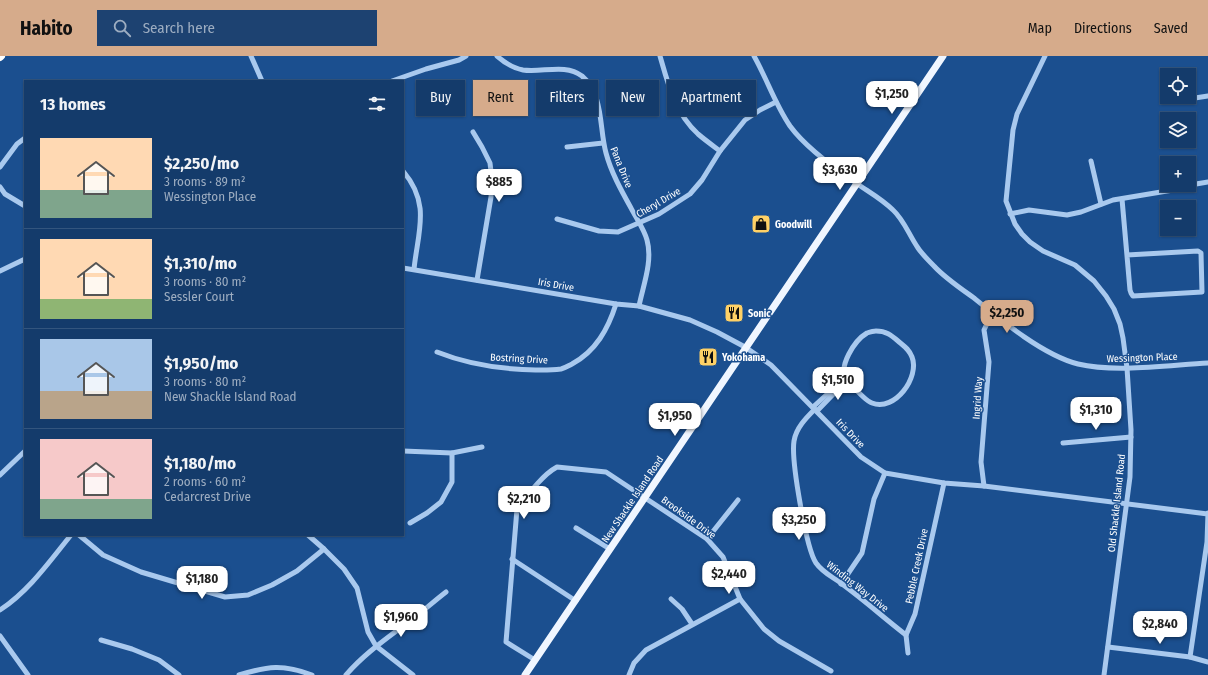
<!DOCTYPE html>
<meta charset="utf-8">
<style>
body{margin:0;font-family:"Fira Sans Condensed",sans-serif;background:#1d4271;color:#f1f3f6;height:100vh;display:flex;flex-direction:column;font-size:15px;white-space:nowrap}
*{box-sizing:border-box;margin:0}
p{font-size:13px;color:#9dadc1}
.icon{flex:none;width:22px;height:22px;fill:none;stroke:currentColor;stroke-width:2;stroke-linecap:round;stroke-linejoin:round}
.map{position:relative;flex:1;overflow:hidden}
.drawer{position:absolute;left:24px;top:24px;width:380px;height:456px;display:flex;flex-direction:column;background:#143b6b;border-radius:0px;box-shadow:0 1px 3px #0004,0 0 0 1px #33557e}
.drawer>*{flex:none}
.banner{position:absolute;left:416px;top:24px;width:380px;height:36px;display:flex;gap:8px}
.buttons{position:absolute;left:1160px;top:12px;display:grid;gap:8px}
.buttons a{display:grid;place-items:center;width:36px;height:36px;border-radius:0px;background:#143b6b;box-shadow:0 1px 3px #0004,0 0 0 1px #33557e;font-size:20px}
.price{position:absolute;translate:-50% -34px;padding:0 9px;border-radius:8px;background:#fff;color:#222;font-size:13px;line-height:26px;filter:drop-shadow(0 1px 2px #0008)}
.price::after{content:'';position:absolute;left:50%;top:24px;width:12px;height:9px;margin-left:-6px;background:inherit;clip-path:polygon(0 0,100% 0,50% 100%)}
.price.current{background:#d6ab8b;color:#111}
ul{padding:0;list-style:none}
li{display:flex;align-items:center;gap:12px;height:100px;padding:0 16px}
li+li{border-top:1px solid #33557e}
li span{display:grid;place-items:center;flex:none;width:112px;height:80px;border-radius:0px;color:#555}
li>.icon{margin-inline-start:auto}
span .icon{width:48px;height:48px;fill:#fffc;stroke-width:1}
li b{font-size:17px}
h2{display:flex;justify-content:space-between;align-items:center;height:48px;padding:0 16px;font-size:17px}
.pill{padding:0 14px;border-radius:0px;background:#143b6b;box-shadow:0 1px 3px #0004,0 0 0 1px #33557e;font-size:14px;line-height:36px}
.pill.current{background:#d6ab8b;color:#111}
header{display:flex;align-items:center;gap:24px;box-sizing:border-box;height:56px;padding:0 20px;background:#d6ab8b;color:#111}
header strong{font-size:19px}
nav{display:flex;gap:22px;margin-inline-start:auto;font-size:14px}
.search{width:280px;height:36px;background:#1d4271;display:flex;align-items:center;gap:10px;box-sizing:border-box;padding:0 14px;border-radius:0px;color:#9dadc1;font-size:15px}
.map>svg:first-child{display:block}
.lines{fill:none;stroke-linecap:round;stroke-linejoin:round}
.minor{stroke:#a9c9ee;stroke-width:5}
.major{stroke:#f0f6ff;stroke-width:7}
.highway{stroke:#fff;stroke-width:8}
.labels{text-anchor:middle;stroke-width:3;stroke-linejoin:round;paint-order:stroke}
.street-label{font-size:10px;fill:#fff;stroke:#1b4f8f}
.poi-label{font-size:10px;font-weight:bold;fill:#fff;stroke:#1b4f8f;text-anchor:start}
</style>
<header>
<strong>Habito</strong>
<div class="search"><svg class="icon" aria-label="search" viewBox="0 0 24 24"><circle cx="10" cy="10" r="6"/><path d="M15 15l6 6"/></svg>Search here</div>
<nav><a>Map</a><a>Directions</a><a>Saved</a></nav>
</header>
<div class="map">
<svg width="1208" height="619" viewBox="0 0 1208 619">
<rect width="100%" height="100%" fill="#1b4f8f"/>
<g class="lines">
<!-- minor -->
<g class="minor">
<polyline points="251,0 262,25"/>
<path d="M497,0C505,7 512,12 523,14C542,17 565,7 582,20C604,39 599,72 606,97C611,116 621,134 631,152C636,162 644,173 647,184C653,205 643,230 639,250"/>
<path d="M660,0C668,28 675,57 698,78C705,84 712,89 720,95"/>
<path d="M754,0C767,23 775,48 790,70C806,92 834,112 856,127C869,136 882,143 893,154C904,164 909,179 918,192C922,198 928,204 934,210C945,222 960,232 974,242C1002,265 1043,299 1078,308C1115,317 1170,309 1208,307"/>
<polyline points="1045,0 1017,58 1013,74 1006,145 1015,168 1022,178 1030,186 1043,195 1075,209 1094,225 1106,240 1114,253 1120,268 1123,282 1127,312 1131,374 1130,421 1104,619"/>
<polyline points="392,25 426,13 459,4 466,0"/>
<polyline points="1182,44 1208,40"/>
<polyline points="473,76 482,91 490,107 492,124 491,141 477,224"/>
<polyline points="567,91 603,87"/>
<polyline points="1091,105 1101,148"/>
<polyline points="0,111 17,88 25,82"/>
<path d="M403,115C431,148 418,175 414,213"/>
<polyline points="0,131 5,138 25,150"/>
<polyline points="1122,143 1130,234 1131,237 1133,240 1202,236 1201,197 1198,195 1127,199"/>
<polyline points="1010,158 1029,154 1067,159 1081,156 1113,144 1185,132 1196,128 1208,126"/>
<polyline points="557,163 599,175 618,176 659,158 690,138 702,124 720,95 745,64 760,54 776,46"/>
<polyline points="403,212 616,248 639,250 690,264 717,276 745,291 771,309 861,401 885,417 944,427 984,430 1208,458"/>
<polyline points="0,215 25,203"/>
<path d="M876,275C886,275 891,279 898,285C904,290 909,293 912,301C920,321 895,356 872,347C864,344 853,330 847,324C837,311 855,284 867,277C870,276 873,275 876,275Z"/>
<path d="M437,296C462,306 488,311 515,313C530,314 545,315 561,313C565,312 568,310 572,308C596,295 608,273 616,248"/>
<polyline points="813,351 845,322"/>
<path d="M815,353C806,362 796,372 794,385C791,404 806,492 816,507C823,517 833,521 842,528C864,544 884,562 906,579"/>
<polyline points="817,355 846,325"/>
<polyline points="1063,387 1131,381"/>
<polyline points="403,395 452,397 482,391"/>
<polyline points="0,419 25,395"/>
<polyline points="984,430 981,406 989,306 984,274 992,257"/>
<polyline points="410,467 427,457 441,446 452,426 452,397"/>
<polyline points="576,472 610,493"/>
<polyline points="79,479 103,499 141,516 225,541 248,539 272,529 297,515 324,493"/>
<polyline points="308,479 324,493 344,513 357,532 368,576 376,590 413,619"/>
<polyline points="707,483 738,444"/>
<polyline points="512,503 576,545"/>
<polyline points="841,528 862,497 874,443 885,417"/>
<polyline points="671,543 682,553 692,568"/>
<path d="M0,554C29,535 49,506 71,479"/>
<polyline points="0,580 28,619"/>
<polyline points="101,584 132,593 159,604 179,619"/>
<polyline points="1108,591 1190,601 1208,606"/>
<polyline points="908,597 906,579 915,558 944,427"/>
<polyline points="1190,601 1207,486 1208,457"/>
<path d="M535,604L506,586L517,453C527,440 542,419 557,411L606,416L707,483L723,501L740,543L764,573L779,585L831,615"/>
<path d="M239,619C268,610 283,608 312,619"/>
<path d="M346,619C364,598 386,583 407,567C421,557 433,546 446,536"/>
<polyline points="629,619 634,607 646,594 740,543"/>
</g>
<!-- major -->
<polyline class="major" points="525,619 943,0"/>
<!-- highway -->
<polyline class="highway" points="0,1 1,0"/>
</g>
<!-- icons -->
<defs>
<g id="shop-square" transform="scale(1)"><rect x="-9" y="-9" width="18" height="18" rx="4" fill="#ffd166" stroke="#1b4f8f"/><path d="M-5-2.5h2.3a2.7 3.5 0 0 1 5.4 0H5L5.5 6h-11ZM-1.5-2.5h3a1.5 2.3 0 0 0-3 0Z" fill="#111"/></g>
<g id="restaurant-square" transform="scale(1)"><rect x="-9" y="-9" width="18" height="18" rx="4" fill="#ffd166" stroke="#1b4f8f"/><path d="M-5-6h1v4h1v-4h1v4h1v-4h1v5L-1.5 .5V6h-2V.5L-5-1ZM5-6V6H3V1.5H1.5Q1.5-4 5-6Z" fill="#111"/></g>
</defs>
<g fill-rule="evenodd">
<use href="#shop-square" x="761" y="168"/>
<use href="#restaurant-square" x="734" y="257"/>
<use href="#restaurant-square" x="708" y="301"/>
</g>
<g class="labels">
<!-- street labels -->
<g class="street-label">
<text transform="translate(622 111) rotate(68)" y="4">Pana Drive</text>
<text transform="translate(658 146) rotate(-30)" y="4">Cheryl Drive</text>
<text transform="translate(556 228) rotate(10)" y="4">Iris Drive</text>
<text transform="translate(1142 301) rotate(-2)" y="4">Wessington Place</text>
<text transform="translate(519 302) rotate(3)" y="4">Bostring Drive</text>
<text transform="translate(977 342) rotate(-86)" y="4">Ingrid Way</text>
<text transform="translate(851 377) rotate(46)" y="4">Iris Drive</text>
<text transform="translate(632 443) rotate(-56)" y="4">New Shackle Island Road</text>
<text transform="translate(1116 447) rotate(-84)" y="4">Old Shackle Island Road</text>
<text transform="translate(689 461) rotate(36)" y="4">Brookside Drive</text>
<text transform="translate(916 510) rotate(-78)" y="4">Pebble Creek Drive</text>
<text transform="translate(858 530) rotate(38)" y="4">Winding Way Drive</text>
</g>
<!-- poi labels -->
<g class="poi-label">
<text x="775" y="172">Goodwill</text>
<text x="748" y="261">Sonic</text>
<text x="722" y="305">Yokohama</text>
</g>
</g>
</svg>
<div class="buttons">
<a><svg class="icon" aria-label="locate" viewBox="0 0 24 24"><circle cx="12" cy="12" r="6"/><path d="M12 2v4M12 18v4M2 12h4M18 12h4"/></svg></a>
<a><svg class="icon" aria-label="layers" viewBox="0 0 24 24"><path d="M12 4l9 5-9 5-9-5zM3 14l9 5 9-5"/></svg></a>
<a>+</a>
<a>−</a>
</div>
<b class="price" style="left:892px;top:59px">$1,250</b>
<b class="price" style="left:840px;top:135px">$3,630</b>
<b class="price" style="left:499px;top:147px">$885</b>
<b class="price current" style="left:1007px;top:278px">$2,250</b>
<b class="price" style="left:838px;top:345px">$1,510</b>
<b class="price" style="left:1096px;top:375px">$1,310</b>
<b class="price" style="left:675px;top:381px">$1,950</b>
<b class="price" style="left:524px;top:464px">$2,210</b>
<b class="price" style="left:799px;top:485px">$3,250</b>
<b class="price" style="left:729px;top:539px">$2,440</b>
<b class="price" style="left:202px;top:544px">$1,180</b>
<b class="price" style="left:401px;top:582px">$1,960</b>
<b class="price" style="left:1160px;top:589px">$2,840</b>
<div class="banner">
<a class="pill">Buy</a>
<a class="pill current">Rent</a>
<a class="pill">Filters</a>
<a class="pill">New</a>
<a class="pill">Apartment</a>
</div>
<section class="drawer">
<h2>13 homes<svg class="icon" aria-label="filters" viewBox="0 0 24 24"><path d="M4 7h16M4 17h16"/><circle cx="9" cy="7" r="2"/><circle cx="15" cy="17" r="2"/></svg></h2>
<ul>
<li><span style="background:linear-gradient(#ffd9b3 65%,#7fa58c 0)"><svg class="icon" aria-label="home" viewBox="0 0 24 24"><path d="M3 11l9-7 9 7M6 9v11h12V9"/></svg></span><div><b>$2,250/mo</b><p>3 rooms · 89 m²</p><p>Wessington Place</p></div></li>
<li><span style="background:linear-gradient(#ffd9b3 75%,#8fb573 0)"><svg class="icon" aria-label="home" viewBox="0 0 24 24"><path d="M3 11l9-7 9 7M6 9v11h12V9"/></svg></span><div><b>$1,310/mo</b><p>3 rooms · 80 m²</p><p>Sessler Court</p></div></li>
<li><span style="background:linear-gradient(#a9c7e8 65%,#b9a48a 0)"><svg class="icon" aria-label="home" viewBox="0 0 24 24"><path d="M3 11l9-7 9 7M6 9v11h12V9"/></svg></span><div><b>$1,950/mo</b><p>3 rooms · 80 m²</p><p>New Shackle Island Road</p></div></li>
<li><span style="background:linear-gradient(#f6c9c9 75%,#7fa58c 0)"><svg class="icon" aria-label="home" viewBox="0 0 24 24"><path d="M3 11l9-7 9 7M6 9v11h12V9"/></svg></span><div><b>$1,180/mo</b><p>2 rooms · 60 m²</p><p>Cedarcrest Drive</p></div></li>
</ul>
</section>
</div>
